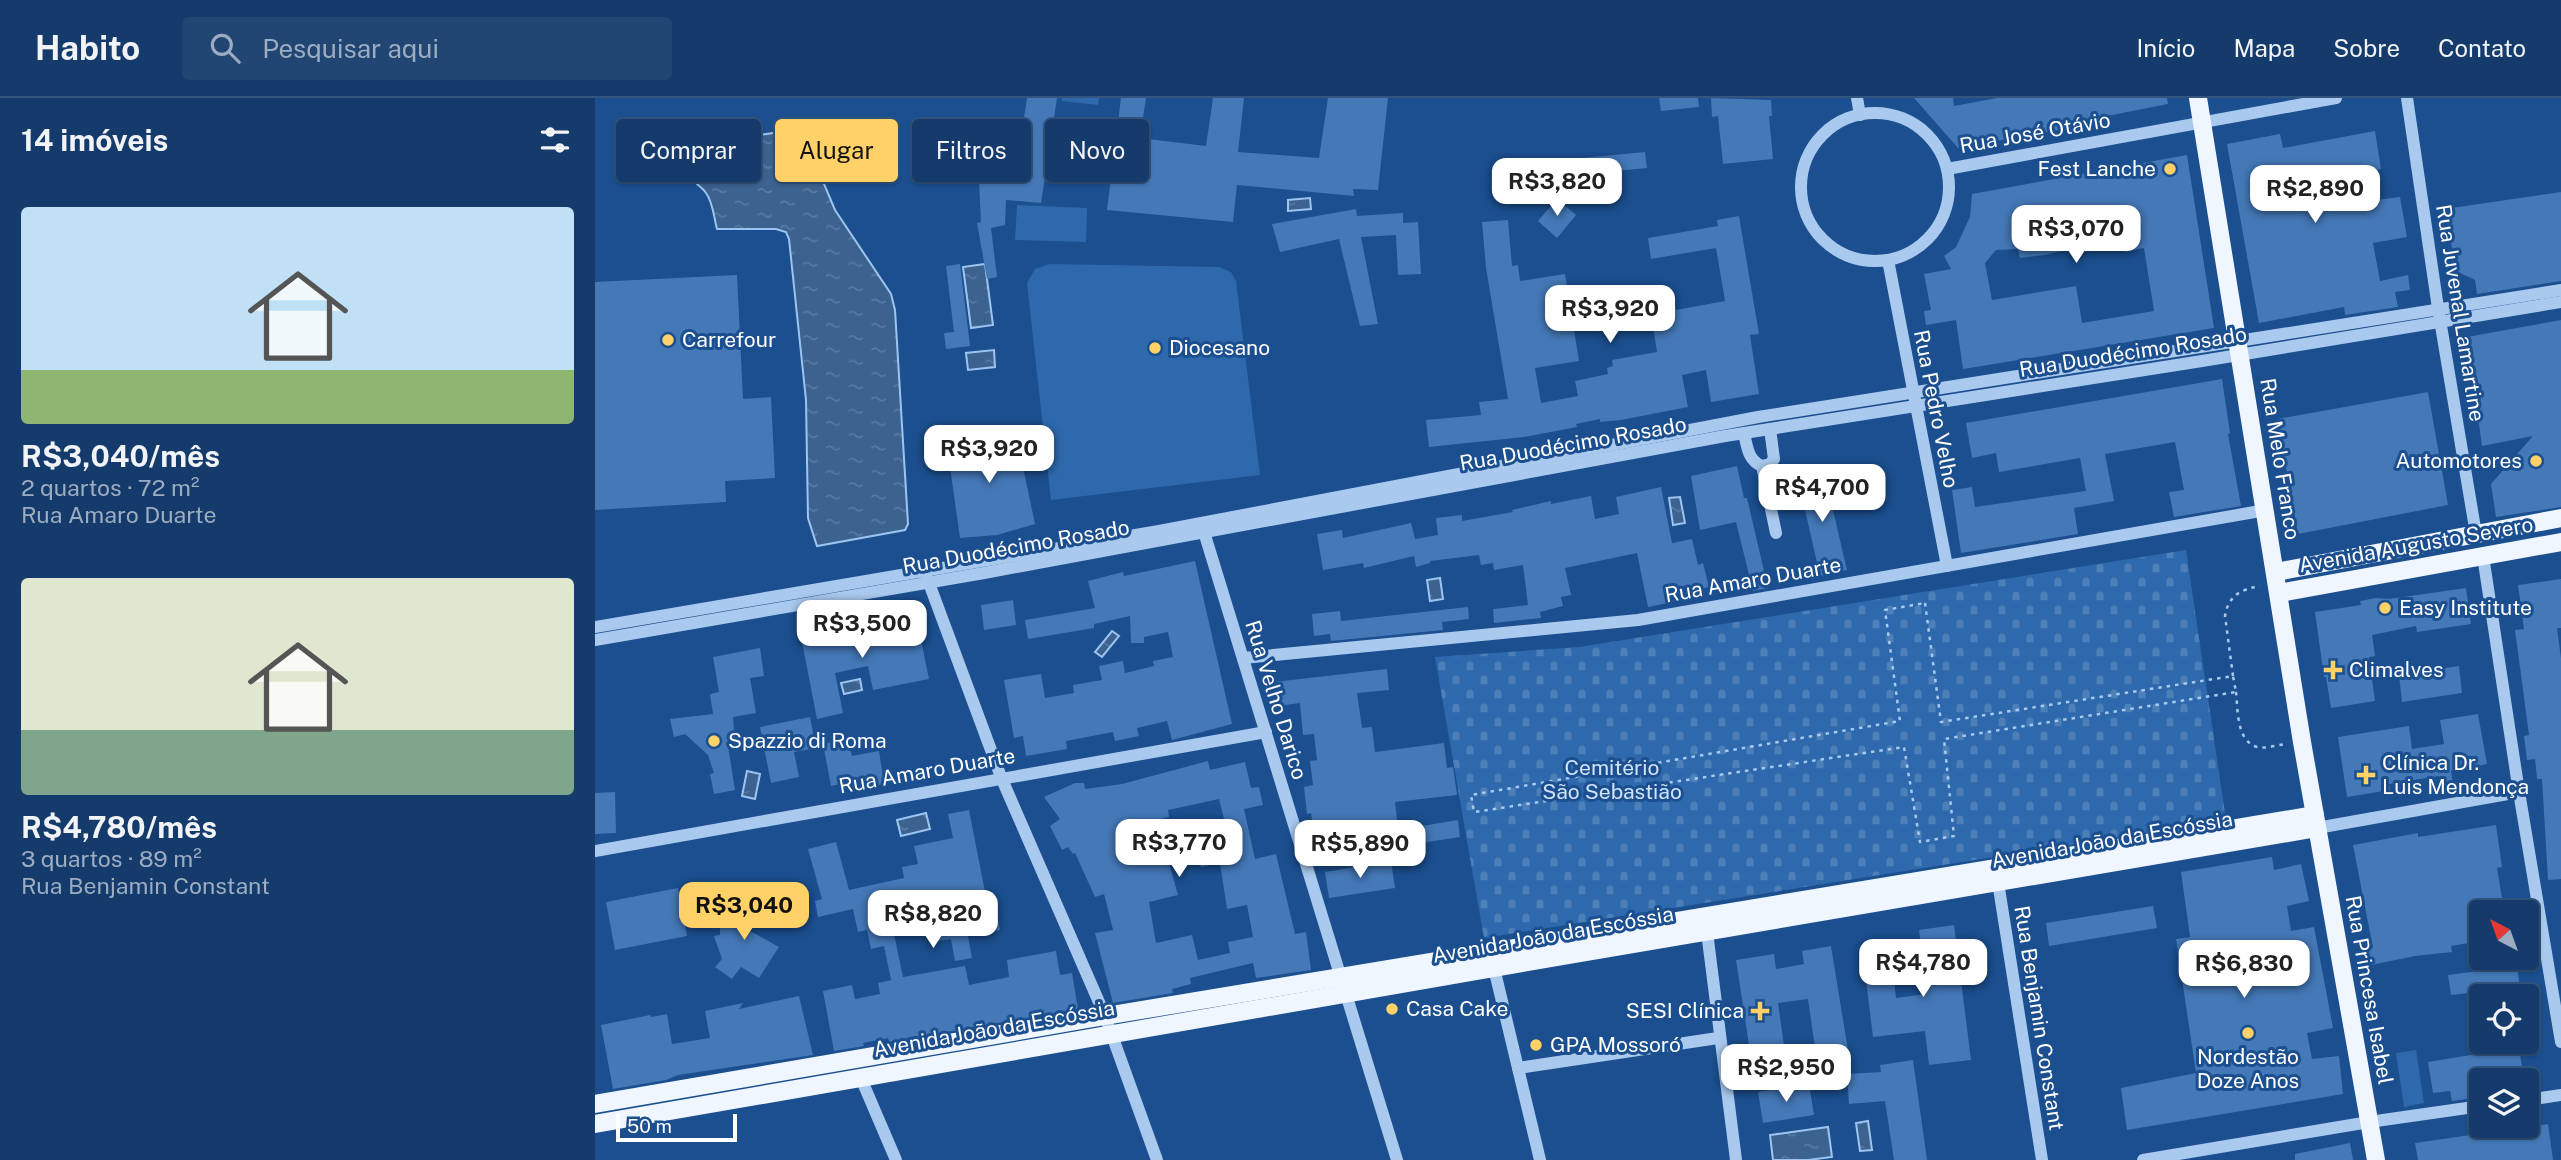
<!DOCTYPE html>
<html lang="pt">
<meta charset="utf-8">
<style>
body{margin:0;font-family:"Public Sans",sans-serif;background:#214673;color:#f1f3f6;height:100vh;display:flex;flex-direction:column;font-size:26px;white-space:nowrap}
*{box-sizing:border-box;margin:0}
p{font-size:23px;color:#9dadc1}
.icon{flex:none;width:38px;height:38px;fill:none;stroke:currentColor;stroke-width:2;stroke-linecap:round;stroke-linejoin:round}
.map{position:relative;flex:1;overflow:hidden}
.details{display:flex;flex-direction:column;background:#143b6b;width:595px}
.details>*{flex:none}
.top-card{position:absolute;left:21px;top:21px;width:665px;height:63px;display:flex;gap:14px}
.needle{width:46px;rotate:319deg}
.buttons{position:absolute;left:1874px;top:802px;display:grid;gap:14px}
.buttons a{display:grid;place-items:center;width:70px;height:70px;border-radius:7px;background:#143b6b;box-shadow:0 2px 5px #0004,0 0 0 2px #33557e;font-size:35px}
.scale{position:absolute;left:21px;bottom:18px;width:121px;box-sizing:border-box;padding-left:7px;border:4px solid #fff;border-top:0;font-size:19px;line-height:24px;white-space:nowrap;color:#fff;-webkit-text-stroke:5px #1b4f8f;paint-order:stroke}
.price{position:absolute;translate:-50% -60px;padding:0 16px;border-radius:14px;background:#fff;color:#222;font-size:23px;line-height:46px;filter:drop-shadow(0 2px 4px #0008)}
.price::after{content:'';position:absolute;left:50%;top:42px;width:21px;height:16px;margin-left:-10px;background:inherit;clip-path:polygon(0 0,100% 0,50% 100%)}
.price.on{background:#ffd166;color:#111}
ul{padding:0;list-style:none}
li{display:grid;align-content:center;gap:14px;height:371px;padding:0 21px}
li span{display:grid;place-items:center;height:217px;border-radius:7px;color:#555}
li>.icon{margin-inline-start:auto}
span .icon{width:126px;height:126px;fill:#fffc;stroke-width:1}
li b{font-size:30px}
h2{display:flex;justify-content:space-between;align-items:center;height:84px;padding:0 21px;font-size:30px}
.chip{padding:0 24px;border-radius:7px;background:#143b6b;box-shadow:0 2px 5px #0004,0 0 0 2px #33557e;font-size:24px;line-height:63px}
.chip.on{background:#ffd166;color:#111}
header{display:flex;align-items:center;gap:42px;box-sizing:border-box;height:98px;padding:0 35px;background:#143b6b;border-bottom:2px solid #33557e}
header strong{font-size:33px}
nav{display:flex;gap:38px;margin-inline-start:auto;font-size:24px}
.search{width:490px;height:63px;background:#214673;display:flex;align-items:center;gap:18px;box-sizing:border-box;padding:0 24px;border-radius:7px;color:#9dadc1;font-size:26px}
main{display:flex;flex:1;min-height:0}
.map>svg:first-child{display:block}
.cemetery{fill:url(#cemetery-stones)}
.pitch{fill:#2e69ad}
.water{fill:url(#water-ripples);stroke:#9cc4f0;stroke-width:2}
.building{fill:#4478b7;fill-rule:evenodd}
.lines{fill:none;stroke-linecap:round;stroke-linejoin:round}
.path{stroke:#a9c9ee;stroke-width:2.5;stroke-dasharray:3.5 5;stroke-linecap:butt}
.minor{stroke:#a9c9ee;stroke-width:12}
.major{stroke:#f0f6ff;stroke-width:18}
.poi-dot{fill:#ffd166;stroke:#1b4f8f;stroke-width:2.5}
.labels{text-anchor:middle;stroke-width:6;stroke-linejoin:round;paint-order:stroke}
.street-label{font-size:21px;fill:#fff;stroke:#1b4f8f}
.poi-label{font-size:21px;fill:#fff;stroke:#1b4f8f;text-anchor:start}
.park-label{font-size:21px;fill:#cfe3fa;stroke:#1b4f8f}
</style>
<header>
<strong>Habito</strong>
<div class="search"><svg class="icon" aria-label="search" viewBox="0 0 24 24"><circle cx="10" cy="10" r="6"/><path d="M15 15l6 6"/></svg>Pesquisar aqui</div>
<nav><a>Início</a><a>Mapa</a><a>Sobre</a><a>Contato</a></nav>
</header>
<main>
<section class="details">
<h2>14 imóveis<svg class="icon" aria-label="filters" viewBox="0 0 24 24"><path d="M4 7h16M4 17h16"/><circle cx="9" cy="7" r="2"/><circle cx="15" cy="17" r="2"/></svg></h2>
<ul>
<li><span style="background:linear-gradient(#bfe0f5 75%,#8fb573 0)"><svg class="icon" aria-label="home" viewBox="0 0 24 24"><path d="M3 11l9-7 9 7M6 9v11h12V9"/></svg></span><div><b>R$3,040/mês</b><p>2 quartos · 72 m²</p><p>Rua Amaro Duarte</p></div></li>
<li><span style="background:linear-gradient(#dfe7d0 70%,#7fa58c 0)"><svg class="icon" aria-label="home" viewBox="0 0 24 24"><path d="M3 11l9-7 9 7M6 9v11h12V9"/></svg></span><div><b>R$4,780/mês</b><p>3 quartos · 89 m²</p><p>Rua Benjamin Constant</p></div></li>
</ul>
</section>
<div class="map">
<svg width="1966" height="1062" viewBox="0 0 1966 1062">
<defs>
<pattern id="cemetery-stones" width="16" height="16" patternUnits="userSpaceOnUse" patternTransform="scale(1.75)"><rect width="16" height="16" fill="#2e69ad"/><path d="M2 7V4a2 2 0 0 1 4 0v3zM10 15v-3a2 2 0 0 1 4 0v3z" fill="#4d80b9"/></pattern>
<pattern id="water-ripples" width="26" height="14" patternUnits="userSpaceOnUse" patternTransform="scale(1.75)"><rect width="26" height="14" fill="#3c6290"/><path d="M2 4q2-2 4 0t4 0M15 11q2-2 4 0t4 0" fill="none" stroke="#597aa1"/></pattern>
</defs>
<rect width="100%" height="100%" fill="#1b4f8f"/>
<!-- cemetery -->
<polygon class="cemetery" points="1591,452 1631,722 889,840 840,559 984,549"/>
<!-- pitch -->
<g class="pitch">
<polygon points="467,0 504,0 503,7 467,3"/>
<polygon points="422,107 492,110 491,144 420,142"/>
<polygon points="455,166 624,169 636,174 641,183 665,377 456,402 432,185 440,171"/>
<polygon points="1821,952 1829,1005 1809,1009 1801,955"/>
</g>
<!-- water -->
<g class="water">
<path d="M185,34L192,59L220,55L229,86L240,112L296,196L300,212L313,426L310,432L222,448L213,420L211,302L194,141L191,134L181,131H122C119,120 118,104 111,95C107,89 99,85 96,79C77,43 165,38 185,34Z"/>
<polygon points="715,100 716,111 693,113 693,102"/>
<polygon points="390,166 398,227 376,230 368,169"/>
<polygon points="399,252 400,269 373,272 371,255"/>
<polygon points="1085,399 1090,425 1078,427 1074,400"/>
<polygon points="845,480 848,501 835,503 832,482"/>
<polygon points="517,533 524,538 507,559 500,554"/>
<polygon points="265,581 267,592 249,596 246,585"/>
<polygon points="152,673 165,676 160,701 147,698"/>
<polygon points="331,715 335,731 306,738 302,722"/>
<polygon points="1273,1023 1277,1052 1265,1053 1261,1025"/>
<polygon points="1233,1029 1237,1059 1213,1062 1178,1062 1175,1037"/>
</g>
<!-- building -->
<g class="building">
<polygon points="432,0 462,0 446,105 411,102 410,127 396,130 402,179 392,181 382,125 386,124 383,61 424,52"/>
<polygon points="526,0 551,0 545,40 611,48 618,0 649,0 643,54 724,60 733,0 793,0 783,92 758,91 759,98 642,87 638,124 512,112"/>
<polygon points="1064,0 1103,0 1104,9 1066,13"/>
<polygon points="1116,0 1176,2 1177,18 1174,18 1178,61 1128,66 1123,18 1117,19"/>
<polygon points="1319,0 1358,0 1359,8 1402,0 1572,0 1573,6 1497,21 1498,25 1464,32 1363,50"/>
<polygon points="1780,33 1786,71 1777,73 1782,102 1805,99 1812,139 1778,145 1785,183 1813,177 1815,192 1800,194 1803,209 1750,217 1749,209 1664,225 1632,46 1685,36 1688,50"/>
<polygon points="1050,54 1052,70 989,76 987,60"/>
<path d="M1592,57L1619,230L1368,271L1361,222L1331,227L1329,213L1336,212L1329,176L1356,171L1349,158L1361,149L1375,119L1377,96ZM1526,139L1530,154L1549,150L1559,213L1487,225L1481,188L1397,202L1390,165L1401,152L1423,151L1425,160L1450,157Z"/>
<polygon points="1966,94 1966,183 1882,196 1880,182 1861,173 1850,111"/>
<polygon points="962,101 981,117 962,140 943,123"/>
<polygon points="761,111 762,118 808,115 808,125 823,124 826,176 803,177 801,137 766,139 783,226 765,228 744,141 685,154 677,126"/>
<polygon points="1144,118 1164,236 1155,237 1164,296 1116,304 1111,272 1087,277 1093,309 1026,322 1005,324 1005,321 981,326 982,329 929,339 834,349 831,322 886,317 884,304 913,301 891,170 887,124 913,122 917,168 923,167 925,183 970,176 984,263 940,270 946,305 983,298 980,283 1013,276 1012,270 1018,268 1017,262 1062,254 1053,197 1078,193 1081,212 1130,203 1121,150 1056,161 1053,140 1123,128 1122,122"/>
<polygon points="365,166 375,248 351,251 349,235 359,234 351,168"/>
<polygon points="142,177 148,301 176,299 180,380 130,383 131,404 0,412 0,184"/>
<polygon points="1966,222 1966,409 1901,419 1896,386 1938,338 1887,348 1872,239"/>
<polygon points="1627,281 1635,335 1633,336 1646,408 1579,419 1574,394 1589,392 1580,344 1510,356 1519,403 1479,410 1483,436 1366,455 1357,392 1377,389 1380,409 1491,393 1485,360 1404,374 1401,355 1377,360 1371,325"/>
<polygon points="1833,294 1853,407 1703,436 1682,321"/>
<polygon points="420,331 440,426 402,437 365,440 351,340 384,338"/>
<polygon points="1142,368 1149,400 1152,400 1173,490 1158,493 1141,424 1105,432 1096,378"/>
<polygon points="1229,374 1252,472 1225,478 1203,381"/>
<polygon points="1066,389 1077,445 1097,441 1103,467 1108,465 1114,489 1087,495 1088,502 1053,509 1042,455 970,470 976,497 966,499 968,508 945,514 946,520 899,525 898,511 933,507 928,467 899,472 898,465 886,467 884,457 835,463 835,465 821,469 819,458 769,470 768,465 728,472 722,436 747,432 748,440 816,425 820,441 843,437 841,420 867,417 867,423 918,414 917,412 956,403 956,406 996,398 1000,421 1024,416 1021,399"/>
<polygon points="600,463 637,626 577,642 572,623 542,630 544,638 520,643 518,634 471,643 472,651 431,658 428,638 419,640 409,582 446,576 450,600 479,595 478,587 507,582 504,568 528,563 530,575 559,568 558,563 578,559 573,534 549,539 549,545 536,545 535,518 499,526 499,530 433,541 430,522 500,510 493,483 528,474 529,478"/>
<polygon points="1966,481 1966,530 1962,530 1966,560 1966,781 1953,782 1947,681 1942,681 1940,661 1932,662 1929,638 1934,637 1920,532 1929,531 1923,487"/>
<polygon points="1871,490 1876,526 1822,534 1821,528 1777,537 1780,558 1774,559 1780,603 1736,610 1731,579 1729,579 1720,514 1766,507 1765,503 1781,500 1794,501"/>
<polygon points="418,502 421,527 389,532 386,507"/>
<polygon points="873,509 874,521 847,524 848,532 736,543 735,536 719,538 717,516 745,513 746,523"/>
<polygon points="308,520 312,539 325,537 334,581 278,592 273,568 240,575 248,615 222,621 207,544 236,537 234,529 261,523 263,530"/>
<polygon points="165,550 169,578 155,580 161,615 138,619 140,646 133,648 140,692 119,696 115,676 119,675 113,657 90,636 79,639 75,621 118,616 115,596 124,594 118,559"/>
<polygon points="1864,568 1867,595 1807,604 1804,577"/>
<polygon points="792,571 794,592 762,595 767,630 777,629 780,654 849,645 852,670 858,669 862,697 800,704 803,730 720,743 716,715 712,716 709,689 718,687 715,663 722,662 719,636 708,637 705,605 683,608 679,584"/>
<polygon points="1883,616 1892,666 1856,673 1858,686 1846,688 1844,678 1794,686 1795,692 1752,699 1743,639 1814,628 1817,651 1849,646 1845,622"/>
<polygon points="215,619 221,650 199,654 204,679 176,685 165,629"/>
<polygon points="253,641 257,658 284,653 289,686 266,690 265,682 236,688 228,646"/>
<path d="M613,663L615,672L650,664L656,690L664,689L668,707L649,711L660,761L681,756L700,836L711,834L716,872L661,880L658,865L595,880L596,886L577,891L578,895L518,905L500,835L518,832L509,796L500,799L480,755L478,756L473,749L467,752L455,728L465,721L449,699L480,685H489L490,691L527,686ZM624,701L632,733L600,739L606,769L625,765L632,811L652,807L658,839L633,844L635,855L603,862L597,837L561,845L554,804L583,797L562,722L574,719L573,712Z"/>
<polygon points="20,694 21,735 0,736 0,695"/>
<polygon points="374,712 391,799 399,798 405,832 373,838 377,860 360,863 356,841 337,844 329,801 293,808 308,879 370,868 374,887 414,879 412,862 461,853 465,877 477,875 483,911 294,944 293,940 268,945 269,948 239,953 228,893 257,887 260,901 285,896 283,885 296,882 289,848 276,851 272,832 263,834 258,811 223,819 220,803 227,801 213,751 241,744 254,792 309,780 307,769 323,766 319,748 358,740 353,716"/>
<polygon points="863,722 865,739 800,749 797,733"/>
<polygon points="1901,727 1907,769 1902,770 1909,812 1886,814 1886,843 1856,848 1857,854 1820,858 1776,867 1773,851 1778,850 1758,747 1823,735 1823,739"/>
<polygon points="1677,759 1679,772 1706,766 1714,803 1692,808 1696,833 1719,829 1738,930 1712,935 1717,961 1744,958 1748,996 1532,1032 1526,990 1601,975 1581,841 1595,839 1586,774"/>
<polygon points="796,763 800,790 734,800 730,774"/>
<polygon points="83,790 92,838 20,852 11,804"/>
<polygon points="176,806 180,823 146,828 184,849 164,880 146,869 137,881 120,869 127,861 119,838 125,837 125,816"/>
<polygon points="1558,808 1562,830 1454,848 1451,825"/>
<polygon points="1359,827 1376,962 1334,967 1330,933 1278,939 1268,858 1296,854 1301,900 1331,896 1324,832"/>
<polygon points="1236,848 1253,952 1221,957 1213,901 1183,905 1191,962 1157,967 1141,862 1179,856 1181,871 1209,866 1207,853"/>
<polygon points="1922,868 1926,898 1883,898 1883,894 1856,897 1853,877"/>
<polygon points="204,898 218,957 83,977 71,982 18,991 6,927 55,917 56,919 72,916 77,946 115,940 110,913 148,905 144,911"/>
<polygon points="1924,949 1928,977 1914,979 1915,982 1886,982 1886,999 1857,1003 1855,993 1838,995 1833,964"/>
<polygon points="1318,962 1332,1062 1299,1062 1290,1003 1254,1006 1252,976 1286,974 1285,967"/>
<polygon points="1214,986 1219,1017 1168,1025 1163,994"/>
<polygon points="1953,1026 1958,1062 1823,1062 1820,1045"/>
<polygon points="1755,1045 1758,1062 1700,1062 1700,1056"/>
</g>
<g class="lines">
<!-- path -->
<g class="path">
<polygon points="1330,505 1346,624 1638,578 1641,594 1349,641 1359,738 1325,744 1309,649 879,714 876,697 1305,623 1290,512"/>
<path d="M1638,578L1630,518C1633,498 1646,491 1665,488"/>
<path d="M1641,594C1643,611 1641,643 1662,649C1671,651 1682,647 1691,646"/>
</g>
<!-- minor -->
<g class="minor">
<polyline points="1262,0 1265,17"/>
<polyline points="1812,0 1843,210 1881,436"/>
<circle cx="1280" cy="89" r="74"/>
<polyline points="1352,71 1741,0"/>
<polyline points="1293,162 1352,468"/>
<path d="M1149,335C1152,348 1153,363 1167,368L1181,435"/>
<polyline points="1167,368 1175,366 1179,361 1175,331"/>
<polyline points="609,434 802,1062"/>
<polyline points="1888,458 1924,694 1966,944"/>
<polyline points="331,477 406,679 510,918 562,1062"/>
<polyline points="0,529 564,433 1163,319 1966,192"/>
<polyline points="0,542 389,475 1130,338 1607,263 1966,204"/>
<polyline points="648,560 1043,522 1671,412"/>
<polyline points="1722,730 1924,694"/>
<polyline points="0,753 671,634"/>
<polyline points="1403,784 1447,1062"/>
<polyline points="1112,834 1141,1062"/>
<polyline points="899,870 945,1062"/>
<polyline points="923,970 1123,940"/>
<polyline points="265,978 301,1062"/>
<polyline points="1932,1002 1966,997"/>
<polyline points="1548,1062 1774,1024 1886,1008"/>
</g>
<!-- major -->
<g class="major">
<polyline points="1603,0 1707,644 1781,1062"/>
<polyline points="1681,474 1966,420"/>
<polyline points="1684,495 1966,444"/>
<polyline points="0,1006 510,918 1720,717"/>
<path d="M0,1026C573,923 1148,828 1722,730"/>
</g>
</g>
<!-- markers -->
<g class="poi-dot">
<circle cx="1575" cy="71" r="7"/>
<circle cx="73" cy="242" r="7"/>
<circle cx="560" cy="250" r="7"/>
<circle cx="1941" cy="363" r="7"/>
<circle cx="1790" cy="510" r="7"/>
<path d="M1734.5 561.5h7v7h7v7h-7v7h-7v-7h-7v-7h7z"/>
<circle cx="119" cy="643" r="7"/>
<path d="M1767.5 666.5h7v7h7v7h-7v7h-7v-7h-7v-7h7z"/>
<circle cx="797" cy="911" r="7"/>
<path d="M1161.5 902.5h7v7h7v7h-7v7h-7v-7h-7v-7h7z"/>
<circle cx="1653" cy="935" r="7"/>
<circle cx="941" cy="947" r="7"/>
</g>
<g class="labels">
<!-- street labels -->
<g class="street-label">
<text transform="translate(1440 35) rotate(-10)" y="7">Rua José Otávio</text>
<text transform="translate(1865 215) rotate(81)" y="7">Rua Juvenal Lamartine</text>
<text transform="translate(1538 254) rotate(-9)" y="7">Rua Duodécimo Rosado</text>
<text transform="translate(1341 311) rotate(79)" y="7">Rua Pedro Velho</text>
<text transform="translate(978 346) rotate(-10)" y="7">Rua Duodécimo Rosado</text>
<text transform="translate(1685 361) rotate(81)" y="7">Rua Melo Franco</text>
<text transform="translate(1821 447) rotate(-10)" y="7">Avenida Augusto Severo</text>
<text transform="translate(421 449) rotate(-10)" y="7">Rua Duodécimo Rosado</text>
<text transform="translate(1158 482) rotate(-10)" y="7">Rua Amaro Duarte</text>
<text transform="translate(681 602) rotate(73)" y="7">Rua Velho Darico</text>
<text transform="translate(332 673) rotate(-10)" y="7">Rua Amaro Duarte</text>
<text transform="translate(1517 742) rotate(-10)" y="7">Avenida João da Escóssia</text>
<text transform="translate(958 837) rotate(-10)" y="7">Avenida João da Escóssia</text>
<text transform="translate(1774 892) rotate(80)" y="7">Rua Princesa Isabel</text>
<text transform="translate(1444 920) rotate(81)" y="7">Rua Benjamin Constant</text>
<text transform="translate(399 931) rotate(-10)" y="7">Avenida João da Escóssia</text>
</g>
<!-- poi labels -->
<g class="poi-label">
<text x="1561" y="78" text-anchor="end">Fest Lanche</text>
<text x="87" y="249">Carrefour</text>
<text x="574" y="257">Diocesano</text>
<text x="1927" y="370" text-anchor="end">Automotores</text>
<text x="1804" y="517">Easy Institute</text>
<text x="1754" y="579">Climalves</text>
<text x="133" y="650">Spazzio di Roma</text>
<text x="1787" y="672">Clínica Dr.<tspan x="1787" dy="24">Luis Mendonça</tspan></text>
<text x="811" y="918">Casa Cake</text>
<text x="1149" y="920" text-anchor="end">SESI Clínica</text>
<text x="955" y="954">GPA Mossoró</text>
<text x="1653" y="966" text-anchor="middle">Nordestão<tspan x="1653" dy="24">Doze Anos</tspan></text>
</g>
<!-- park labels -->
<g class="park-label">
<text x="1017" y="677">Cemitério<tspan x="1017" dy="24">São Sebastião</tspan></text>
</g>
</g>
</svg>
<div class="buttons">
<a><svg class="needle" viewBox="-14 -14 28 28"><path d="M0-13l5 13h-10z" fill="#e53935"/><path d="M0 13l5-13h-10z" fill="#9dadc1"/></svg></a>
<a><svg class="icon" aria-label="locate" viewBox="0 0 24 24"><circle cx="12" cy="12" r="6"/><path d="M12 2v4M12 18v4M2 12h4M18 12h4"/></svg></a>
<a><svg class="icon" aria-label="layers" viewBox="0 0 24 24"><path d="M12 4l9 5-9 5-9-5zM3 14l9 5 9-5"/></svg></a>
</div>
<div class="scale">50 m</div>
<b class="price" style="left:962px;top:120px">R$3,820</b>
<b class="price" style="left:1720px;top:127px">R$2,890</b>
<b class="price" style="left:1481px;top:167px">R$3,070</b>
<b class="price" style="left:1015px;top:247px">R$3,920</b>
<b class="price" style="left:394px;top:387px">R$3,920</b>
<b class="price" style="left:1227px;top:426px">R$4,700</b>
<b class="price" style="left:267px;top:562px">R$3,500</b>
<b class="price" style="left:584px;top:781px">R$3,770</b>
<b class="price" style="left:765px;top:782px">R$5,890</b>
<b class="price on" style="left:149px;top:844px">R$3,040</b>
<b class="price" style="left:338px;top:852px">R$8,820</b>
<b class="price" style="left:1328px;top:901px">R$4,780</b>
<b class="price" style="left:1649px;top:902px">R$6,830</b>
<b class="price" style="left:1191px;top:1006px">R$2,950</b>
<div class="top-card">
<a class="chip">Comprar</a>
<a class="chip on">Alugar</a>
<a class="chip">Filtros</a>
<a class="chip">Novo</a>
</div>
</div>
</main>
